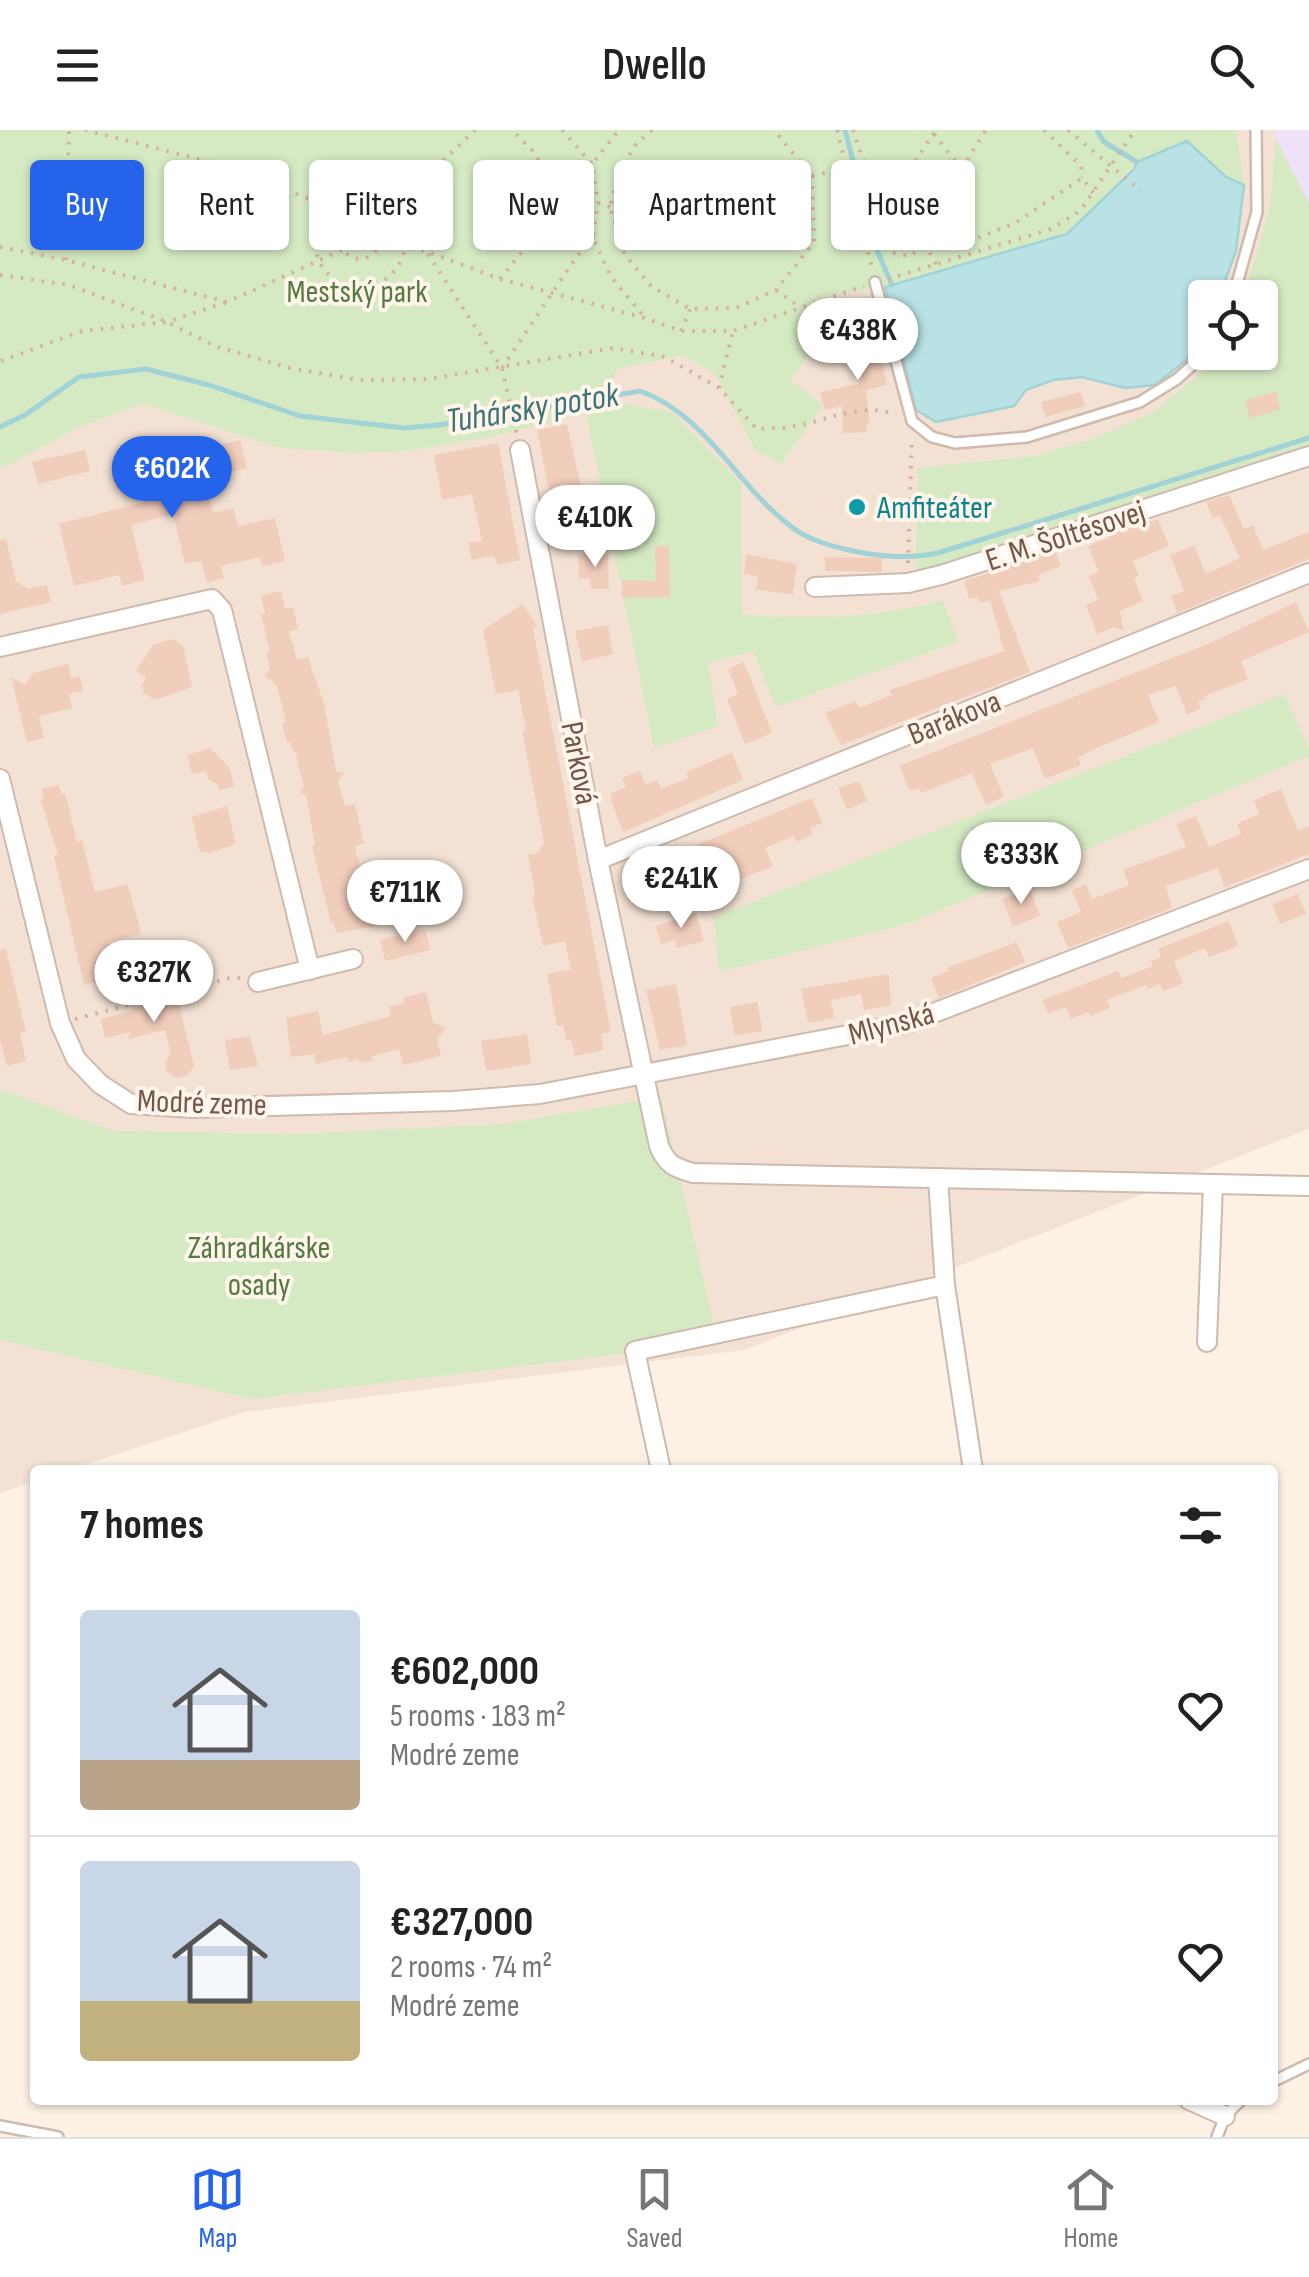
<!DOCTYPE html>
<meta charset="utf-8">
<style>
body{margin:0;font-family:"Sofia Sans Condensed",sans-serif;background:#f6f6f6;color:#222;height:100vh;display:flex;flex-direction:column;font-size:38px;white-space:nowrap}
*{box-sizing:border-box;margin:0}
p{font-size:32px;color:#767676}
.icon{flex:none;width:55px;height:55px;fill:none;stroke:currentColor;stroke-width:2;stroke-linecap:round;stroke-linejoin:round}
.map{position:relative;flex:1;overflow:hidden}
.panel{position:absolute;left:30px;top:1335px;width:1248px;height:640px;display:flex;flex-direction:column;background:#fff;border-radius:10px;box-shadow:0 2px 8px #0004}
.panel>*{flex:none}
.hud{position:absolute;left:30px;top:30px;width:1250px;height:90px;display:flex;gap:20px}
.tools{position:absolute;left:1188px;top:150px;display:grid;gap:20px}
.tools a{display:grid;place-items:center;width:90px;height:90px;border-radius:10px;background:#fff;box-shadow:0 2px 8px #0004;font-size:50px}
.price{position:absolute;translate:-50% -85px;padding:0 22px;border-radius:35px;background:#fff;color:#222;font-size:32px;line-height:65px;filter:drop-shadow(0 2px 5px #0008)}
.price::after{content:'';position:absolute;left:50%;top:60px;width:30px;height:22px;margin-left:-15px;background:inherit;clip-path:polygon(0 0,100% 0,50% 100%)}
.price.selected{background:#2563eb;color:#fff}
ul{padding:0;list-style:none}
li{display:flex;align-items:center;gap:30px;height:250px;padding:0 50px}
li+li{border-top:2px solid #e0e0e0}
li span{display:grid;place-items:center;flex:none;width:280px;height:200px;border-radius:10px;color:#555}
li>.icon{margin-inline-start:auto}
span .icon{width:120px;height:120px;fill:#fffc;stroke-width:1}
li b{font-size:42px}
h2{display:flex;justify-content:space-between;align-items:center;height:120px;padding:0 50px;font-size:42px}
.pill{padding:0 35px;border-radius:10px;background:#fff;box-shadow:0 2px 8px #0004;font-size:35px;line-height:90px}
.pill.selected{background:#2563eb;color:#fff}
header{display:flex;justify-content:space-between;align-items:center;height:130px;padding:0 50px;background:#fff;font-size:45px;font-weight:600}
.tab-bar{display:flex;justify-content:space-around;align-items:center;height:140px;border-top:2px solid #e0e0e0;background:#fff;font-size:28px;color:#767676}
.tab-bar a{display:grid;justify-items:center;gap:5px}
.tab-bar .selected{color:#2563eb}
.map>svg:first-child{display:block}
.residential{fill:#f3e2d3;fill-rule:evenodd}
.education{fill:#eee1f8}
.green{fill:#d5e9c3}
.water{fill:#b9e2e5;stroke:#a0d2d6;stroke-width:2.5}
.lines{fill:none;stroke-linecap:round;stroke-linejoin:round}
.stream{stroke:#a0d2d6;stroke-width:5}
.building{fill:#f1cdbc}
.service-casing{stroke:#cfbaae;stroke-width:14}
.minor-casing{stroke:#cfbaae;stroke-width:22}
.path{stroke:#d5b0a0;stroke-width:4;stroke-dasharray:2.5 8;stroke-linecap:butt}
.service{stroke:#fff;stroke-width:9}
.minor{stroke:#fff;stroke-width:18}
.culture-dot{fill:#0f9aa8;stroke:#fff5ea;stroke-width:4}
.labels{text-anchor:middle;stroke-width:8;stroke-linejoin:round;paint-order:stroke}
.park-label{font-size:32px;fill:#577942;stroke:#fff5ea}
.culture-label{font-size:32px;fill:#0d838f;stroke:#fff5ea;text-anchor:start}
.street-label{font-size:32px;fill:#74564a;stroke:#fff5ea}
.water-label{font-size:35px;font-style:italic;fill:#3e7479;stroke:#fff5ea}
</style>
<header><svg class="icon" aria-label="menu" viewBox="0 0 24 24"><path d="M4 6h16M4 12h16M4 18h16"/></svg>Dwello<svg class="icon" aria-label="search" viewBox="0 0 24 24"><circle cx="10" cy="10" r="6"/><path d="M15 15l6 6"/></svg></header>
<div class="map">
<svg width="1309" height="2007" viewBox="0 0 1309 2007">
<rect width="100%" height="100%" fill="#fcf1e4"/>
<!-- residential -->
<path class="residential" d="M0,0H1309V999L744,1220L245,1282L68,1340H35V1351L0,1363ZM1205,168H1260V222H1205Z"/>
<!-- education -->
<polygon class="education" points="1275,0 1309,0 1309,74 1276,9"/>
<!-- green -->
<g class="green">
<path d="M0,0H1236L1244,55L1226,47L1186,12L1137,32L1067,104L885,157L822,166L818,212L790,250L823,275L781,334L755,320L715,244L682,225L619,238L588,282L625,274L672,282L741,353L742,485C813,489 875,489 943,470L958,512L776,577L753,521L708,533L718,596L654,618L586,282L496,306L407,321L354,323L281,318L143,274L79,297L9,335L0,337Z"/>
<polygon points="1276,9 1309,74 1309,322 916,447 918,338 1034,326 1090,310 1153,282 1216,231 1220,223 1260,222 1260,168 1244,167 1270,77"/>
<polygon points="1284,564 1309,619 1309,626 913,792 719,842 714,787"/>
<polygon points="0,959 113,1001 296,1004 504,994 661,967 718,1212 251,1269 0,1210"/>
</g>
<!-- water -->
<polygon class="water" points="1187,11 1226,47 1244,55 1236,121 1219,167 1205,168 1205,199 1186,230 1155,255 1125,258 1082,247 1053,250 1026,260 1014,276 936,292 916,280 885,157 1067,104 1134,39 1137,32"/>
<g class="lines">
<!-- stream -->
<g class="stream">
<polyline points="845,0 875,116 892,155"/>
<polyline points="1097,0 1104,12 1137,32"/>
<path d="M0,297L25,285L79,247L146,239L209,255L300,286L404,298L439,295L640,261C705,284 736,354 789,395C807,410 831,416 853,421C883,427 909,429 938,423L1309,308"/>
</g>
</g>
<!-- building -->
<g class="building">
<polygon points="872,198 887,255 866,260 870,293 867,292 867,302 843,303 842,276 825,280 820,262 858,254 846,205"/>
<polygon points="1081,262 1085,276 1045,287 1041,272"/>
<polygon points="1276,262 1280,279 1250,288 1245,270"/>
<polygon points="567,294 586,379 566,383 565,379 553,381 537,300"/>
<polygon points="182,310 186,323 240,310 247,338 205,349 213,383 233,378 238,396 275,388 285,431 262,436 260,427 221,436 224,448 207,452 201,431 185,434 173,384 131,395 145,450 122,456 119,445 74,456 59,394 160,368 137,347 158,325 156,317"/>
<polygon points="498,313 520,430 497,435 496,428 490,426 472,430 468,413 482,411 472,364 442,370 434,325"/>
<polygon points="85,320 90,341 38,354 32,332"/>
<polygon points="1229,365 1244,399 1253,395 1263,420 1309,402 1309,429 1177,483 1171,466 1184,461 1170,425 1194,415 1206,444 1240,428 1220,386 1213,388 1206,372"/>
<polygon points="1158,389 1169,416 1133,431 1139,446 1134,448 1143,471 1120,481 1124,501 1114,497 1097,504 1086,475 1098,470 1089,446 1099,442 1088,416 1110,407 1109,404"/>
<polygon points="6,409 16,451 28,459 47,455 51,472 0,484 0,410"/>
<polygon points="655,416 669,416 670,467 622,468 622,450 656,451"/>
<polygon points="1055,421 1061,436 1038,445 1040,451 995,462 1000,463 1030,542 841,615 825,583 856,571 859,578 892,565 890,560 1004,521 990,470 980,473 978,467 969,469 964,451"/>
<polygon points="608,424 609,459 591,459 590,448 579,449 578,425"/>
<polygon points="746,424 797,434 793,465 756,459 758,446 744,444"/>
<polygon points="825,427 882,428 882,442 825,441"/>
<polygon points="281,461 285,479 293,477 298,499 289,501 297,530 308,527 324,574 336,641 344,643 338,651 345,676 355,674 364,714 355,716 366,763 376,775 379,789 375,796 336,803 334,792 331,793 312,716 315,715 306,665 300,662 304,656 295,621 293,621 290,611 287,613 282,593 286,592 277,556 265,546 270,538 266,523 270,522 261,484 265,483 261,466"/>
<polygon points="1296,472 1309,502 1241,531 1248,549 1204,566 1206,569 1198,572 1201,578 1187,585 1176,556 1148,565 1159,592 1092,620 1078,628 1081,635 1045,649 1033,618 990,634 1004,667 986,675 972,643 921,663 919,658 910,661 899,636 1215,511"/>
<polygon points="523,474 537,496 533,498 611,902 601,904 604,920 575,926 571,909 566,911 563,895 557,896 547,844 571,839 565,811 543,816 532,766 535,765 528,725 538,723 544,713 522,601 526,601 518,560 496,564 483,500"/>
<polygon points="608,495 613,524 582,532 575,501"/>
<polygon points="173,509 183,516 192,557 155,570 144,563 142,555 146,548 136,541 154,514"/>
<polygon points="744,532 772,603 745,614 727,569 738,564 728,539"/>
<polygon points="68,534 71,548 80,546 83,561 69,564 72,578 39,586 44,608 27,612 11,547 25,555 33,543"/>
<polygon points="210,618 229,637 234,656 219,660 218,655 208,649 206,641 192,644 187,625"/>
<polygon points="732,623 743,650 623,702 611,670 612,663 626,657 622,648 640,641 645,654 657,650 661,659 688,648 686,642"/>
<polygon points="859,651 867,671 847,680 838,658"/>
<polygon points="59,655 61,664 65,663 77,712 82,710 95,762 128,754 141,804 109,812 117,847 84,855 54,726 58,725 41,670 44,669 42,659"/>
<polygon points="1281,659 1298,701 1309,696 1309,724 1225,757 1218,738 1166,756 1172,778 1068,818 1057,792 1081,782 1072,760 1086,754 1092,769 1129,755 1123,740 1186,717 1176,694 1196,686 1209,717 1241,704 1237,694 1259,684 1254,670"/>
<polygon points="812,668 822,693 810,698 813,704 796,712 794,706 765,718 773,736 690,770 682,749 692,745 688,734 704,727 699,714"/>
<polygon points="227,676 236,714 207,724 207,721 200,723 192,687"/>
<polygon points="653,733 663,758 629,771 623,746"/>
<polygon points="1030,759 1040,786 1013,796 1002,769"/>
<polygon points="1298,764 1306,784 1280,794 1272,774"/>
<polygon points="696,783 704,811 677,818 675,810 661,814 656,796"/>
<polygon points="1229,791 1238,816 1209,827 1205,818 1174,831 1183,853 1163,861 1160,854 1148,859 1146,855 1107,870 1110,878 1090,886 1088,882 1071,889 1066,877 1048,884 1043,870 1118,841 1121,848 1153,836 1151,831 1161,827 1158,819"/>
<polygon points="425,799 430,820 385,831 380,810"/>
<polygon points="1017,812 1025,832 939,868 931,848 948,841 947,838"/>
<polygon points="6,819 26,902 20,903 26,931 7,936 0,910 0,820"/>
<polygon points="889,844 891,875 864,880 861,864 831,870 834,888 808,893 801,859"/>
<polygon points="153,847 159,875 178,870 194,936 188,945 177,948 167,942 165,933 171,924 165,900 128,909 131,902 105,908 101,889 133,881 127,853"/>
<polygon points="676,854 687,915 660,920 646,860"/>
<polygon points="426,862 433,892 446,898 437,909 441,926 403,935 399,919 372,926 373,930 359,933 358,929 348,932 347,927 316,934 314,924 291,927 286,888 318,881 323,905 391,886 389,877 404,873 403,868"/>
<polygon points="757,872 763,901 735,906 730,877"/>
<polygon points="527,904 531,934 486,941 481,911"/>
<polygon points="250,906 258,936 230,940 225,910"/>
</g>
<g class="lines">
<!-- service casing -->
<g class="service-casing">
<g id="service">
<polyline points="875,152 912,291 932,307 955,313 1027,307 1140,272 1177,249 1207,222"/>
<polyline points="1233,168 1257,82 1256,0"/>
<polyline points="1272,1952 1309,1934"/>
<polyline points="0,1996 58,2007"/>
<polyline points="1217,2007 1225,1986 1241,1970"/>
</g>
</g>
<!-- minor casing -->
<g class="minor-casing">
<g id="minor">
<path d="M520,320L598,730L659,1016C667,1035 675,1038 693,1043L1309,1056"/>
<polyline points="815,457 908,453 941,445 1309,326"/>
<polyline points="0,517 212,469 222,480 310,840"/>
<polyline points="0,649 60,893 76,929 100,954 131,974 194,978 453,971 540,964 905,894 1309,739"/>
<polyline points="598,730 1309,443"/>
<polyline points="258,852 353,829"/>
<polyline points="945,1155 973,1340"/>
<polyline points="1207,1212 1213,1054"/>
<polyline points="661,1340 635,1221 945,1155 938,1048"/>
<polyline points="1189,1970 1225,1986"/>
</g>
</g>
<!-- path -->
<g class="path">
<polyline points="85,0 210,32 318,72 346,95"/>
<polyline points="562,0 592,34 598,73"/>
<polyline points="652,0 636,14 619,42 610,77 625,125 651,156 690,179 736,178 776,160 814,112 812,46 774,0"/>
<polyline points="837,0 872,138"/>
<polyline points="853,0 864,34"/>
<polyline points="1044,0 1081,36 1082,48"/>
<polyline points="1068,0 1141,61"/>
<polyline points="934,4 961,39"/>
<polyline points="812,46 864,34 877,79"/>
<polyline points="562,65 581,70"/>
<polygon points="892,66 913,71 928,92 926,116 909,126 889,122 877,101 878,82"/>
<polyline points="892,66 936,0"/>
<circle cx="360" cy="112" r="45"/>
<polyline points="610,77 598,73 593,108 611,147 642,184"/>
<circle cx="360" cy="110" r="19"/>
<polyline points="928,92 986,0"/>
<polyline points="375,96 475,0"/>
<polyline points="380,113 426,121 500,149 645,188 681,201 733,201 864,156"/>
<polyline points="0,117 66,130 227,172 342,120"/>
<polyline points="428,124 502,238 517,305"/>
<polyline points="66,130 69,0"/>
<polyline points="936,134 926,116 975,109 1017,92 1082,48 1094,64"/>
<path d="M0,145L69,155L167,192L215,216L290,238L359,250L428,249L614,218L665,227L719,258L757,299C768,298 779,299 790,297C824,292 861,271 896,285"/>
<polyline points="500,149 548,90 562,65 532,20 512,0"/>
<polyline points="888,149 1051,99 1080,81 1135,0"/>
<polyline points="776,160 801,178"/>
<polyline points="681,201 690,179"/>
<polyline points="1,231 82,201 167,192 227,172"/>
<polyline points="502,238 575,129 593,108 581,70 592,34 619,0"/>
<polyline points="719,258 733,201"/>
<polyline points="908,433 912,308"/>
<polyline points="75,889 234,847 240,848"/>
</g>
<!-- service -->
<use href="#service" class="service"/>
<!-- minor -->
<use href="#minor" class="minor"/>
</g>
<!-- markers -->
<circle class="culture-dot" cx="857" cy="377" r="10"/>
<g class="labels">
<!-- park labels -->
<g class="park-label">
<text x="357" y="172">Mestský park</text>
<text x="259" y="1128">Záhradkárske<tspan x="259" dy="37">osady</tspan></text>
</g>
<!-- culture labels -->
<g class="culture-label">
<text x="877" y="388">Amfiteáter</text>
</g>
<!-- street labels -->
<g class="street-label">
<text transform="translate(1065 405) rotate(-18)" y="11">E. M. Šoltésovej</text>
<text transform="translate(954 587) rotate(-22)" y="11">Barákova</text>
<text transform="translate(580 633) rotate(79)" y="11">Parková</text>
<text transform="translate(891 893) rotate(-15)" y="11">Mlynská</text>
<text transform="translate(202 972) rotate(2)" y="11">Modré zeme</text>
</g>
<!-- water labels -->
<g class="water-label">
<text transform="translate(532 277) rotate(-9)" y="12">Tuhársky potok</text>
</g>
</g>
</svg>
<div class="tools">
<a><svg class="icon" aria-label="locate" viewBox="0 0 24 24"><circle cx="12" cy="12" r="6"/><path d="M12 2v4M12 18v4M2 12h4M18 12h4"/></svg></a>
</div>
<b class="price" style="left:858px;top:253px">€438K</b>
<b class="price selected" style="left:172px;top:391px">€602K</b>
<b class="price" style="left:595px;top:440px">€410K</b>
<b class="price" style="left:1021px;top:777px">€333K</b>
<b class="price" style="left:681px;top:801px">€241K</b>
<b class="price" style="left:405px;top:815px">€711K</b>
<b class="price" style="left:154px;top:895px">€327K</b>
<div class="hud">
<a class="pill selected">Buy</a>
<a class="pill">Rent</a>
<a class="pill">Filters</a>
<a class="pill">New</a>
<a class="pill">Apartment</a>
<a class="pill">House</a>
</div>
<section class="panel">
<h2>7 homes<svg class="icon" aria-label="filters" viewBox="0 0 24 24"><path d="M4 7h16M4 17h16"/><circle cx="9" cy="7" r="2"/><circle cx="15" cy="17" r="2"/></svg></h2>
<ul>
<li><span style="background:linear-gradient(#c9d6e8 75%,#b9a48a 0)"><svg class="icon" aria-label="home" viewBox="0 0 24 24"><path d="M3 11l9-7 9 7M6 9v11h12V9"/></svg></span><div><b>€602,000</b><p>5 rooms · 183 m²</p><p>Modré zeme</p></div><svg class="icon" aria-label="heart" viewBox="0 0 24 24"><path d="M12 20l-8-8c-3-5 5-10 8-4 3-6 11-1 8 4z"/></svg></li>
<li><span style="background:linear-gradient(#c9d6e8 70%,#c2b280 0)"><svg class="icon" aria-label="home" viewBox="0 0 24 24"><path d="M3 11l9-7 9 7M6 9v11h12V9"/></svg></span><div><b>€327,000</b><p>2 rooms · 74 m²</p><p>Modré zeme</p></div><svg class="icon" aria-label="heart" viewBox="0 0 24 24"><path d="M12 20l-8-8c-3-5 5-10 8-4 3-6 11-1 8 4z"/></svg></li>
</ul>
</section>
</div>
<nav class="tab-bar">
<a class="selected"><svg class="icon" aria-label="map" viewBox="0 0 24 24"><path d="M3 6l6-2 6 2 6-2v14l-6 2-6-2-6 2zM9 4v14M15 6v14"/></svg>Map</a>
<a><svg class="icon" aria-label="saved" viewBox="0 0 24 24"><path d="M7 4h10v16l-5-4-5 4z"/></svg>Saved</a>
<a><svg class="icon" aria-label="home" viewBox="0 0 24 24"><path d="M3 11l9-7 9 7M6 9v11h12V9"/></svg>Home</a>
</nav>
